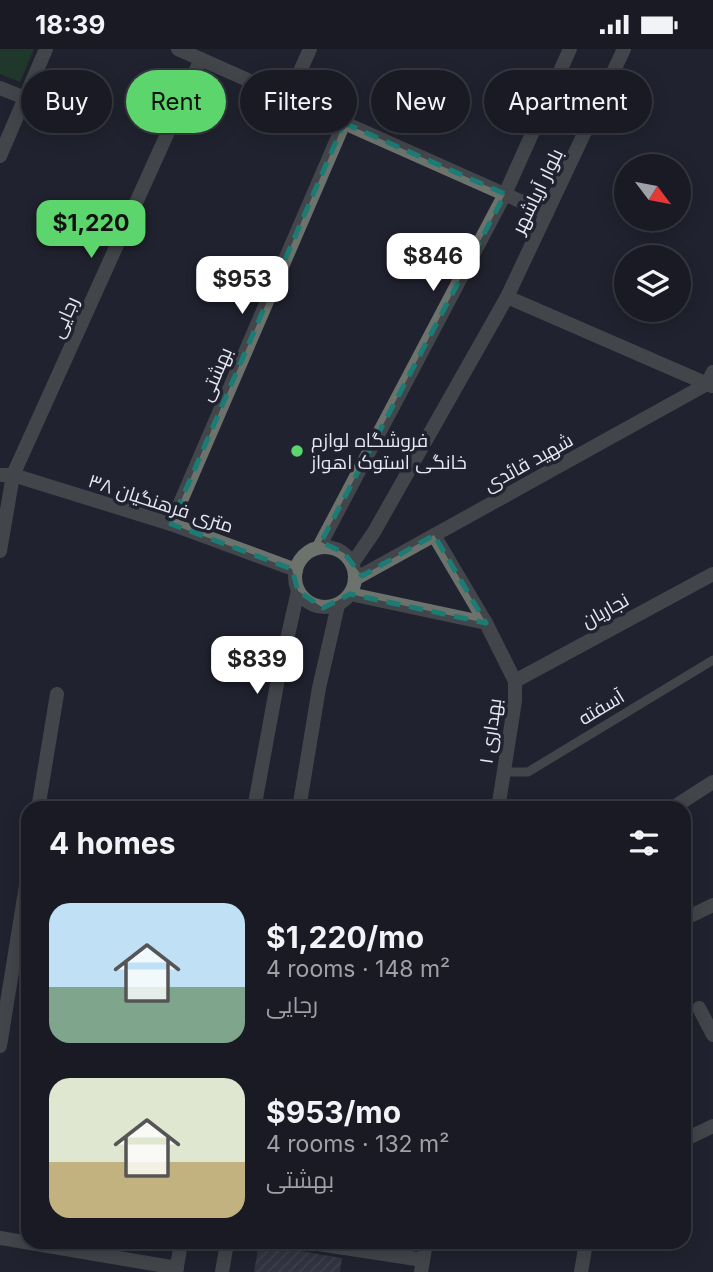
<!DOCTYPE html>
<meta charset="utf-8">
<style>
body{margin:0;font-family:Inter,Cairo,sans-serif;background:#22232c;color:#f1f3f6;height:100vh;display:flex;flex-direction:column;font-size:26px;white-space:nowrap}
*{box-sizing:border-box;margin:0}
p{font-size:23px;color:#9fa1a6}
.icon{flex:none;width:38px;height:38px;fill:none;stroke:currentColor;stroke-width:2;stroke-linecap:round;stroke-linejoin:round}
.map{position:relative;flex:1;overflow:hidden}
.sheet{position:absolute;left:21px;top:752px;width:670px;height:448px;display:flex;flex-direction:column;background:#191a24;border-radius:21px;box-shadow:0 4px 18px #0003,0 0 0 2px #373841}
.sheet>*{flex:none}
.top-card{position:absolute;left:21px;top:21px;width:672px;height:63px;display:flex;gap:14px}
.needle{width:46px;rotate:122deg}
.controls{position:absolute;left:614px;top:105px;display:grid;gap:14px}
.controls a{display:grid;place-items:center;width:77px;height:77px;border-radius:50%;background:#191a24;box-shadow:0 4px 18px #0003,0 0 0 2px #373841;font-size:35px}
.price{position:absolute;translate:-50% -60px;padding:0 16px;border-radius:14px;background:#fff;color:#222;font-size:23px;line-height:46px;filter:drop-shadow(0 2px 4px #0008)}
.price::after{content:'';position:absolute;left:50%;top:42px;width:21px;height:16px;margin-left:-10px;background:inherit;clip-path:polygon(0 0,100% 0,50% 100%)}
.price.current{background:#5dd56d;color:#111}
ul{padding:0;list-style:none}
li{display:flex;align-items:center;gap:21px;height:175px;padding:0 28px}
li span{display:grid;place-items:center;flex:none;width:196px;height:140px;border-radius:21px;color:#555}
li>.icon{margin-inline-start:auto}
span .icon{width:84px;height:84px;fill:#fffc;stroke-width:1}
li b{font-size:30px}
h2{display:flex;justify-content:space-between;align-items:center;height:84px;padding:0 28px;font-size:30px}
.pill{padding:0 24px;border-radius:32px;background:#191a24;box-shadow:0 4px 18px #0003,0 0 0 2px #373841;font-size:24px;line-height:63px}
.pill.current{background:#5dd56d;color:#111}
.status{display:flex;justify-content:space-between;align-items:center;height:49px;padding:0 35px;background:#191a24;direction:ltr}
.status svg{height:19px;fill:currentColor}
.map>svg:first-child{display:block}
.green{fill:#205327}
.building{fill:url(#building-hatch)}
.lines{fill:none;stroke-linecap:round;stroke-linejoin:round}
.service{stroke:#6c726c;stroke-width:9}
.minor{stroke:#6c726c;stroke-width:14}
.tertiary{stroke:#6c726c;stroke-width:14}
.marked{fill:none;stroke:#1a7c75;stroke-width:5;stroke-dasharray:14 9;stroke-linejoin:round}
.poi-dot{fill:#5dd56d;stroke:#212230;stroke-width:2.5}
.labels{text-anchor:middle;stroke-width:7;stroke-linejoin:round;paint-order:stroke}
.street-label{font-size:19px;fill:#e7e8f2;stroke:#212230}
.poi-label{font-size:19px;fill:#e7e8f2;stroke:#212230;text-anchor:start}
</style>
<div class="status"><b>18:39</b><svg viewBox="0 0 49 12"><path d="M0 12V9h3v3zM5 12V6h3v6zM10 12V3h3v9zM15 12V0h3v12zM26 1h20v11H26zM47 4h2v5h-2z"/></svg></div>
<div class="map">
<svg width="713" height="1223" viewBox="0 0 713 1223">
<defs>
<pattern id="building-hatch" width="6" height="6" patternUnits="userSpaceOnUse" patternTransform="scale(1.75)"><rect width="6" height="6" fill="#484a5a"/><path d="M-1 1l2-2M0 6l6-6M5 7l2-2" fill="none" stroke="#626472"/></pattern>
</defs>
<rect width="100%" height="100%" fill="#212230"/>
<!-- green -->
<polygon class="green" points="0,0 34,0 20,33 0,25"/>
<!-- building -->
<polygon class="building" points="259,1195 342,1209 340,1223 254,1223"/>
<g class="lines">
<!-- service -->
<polyline class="service" points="504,723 528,723 713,611"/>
<!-- minor -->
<g class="minor">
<polyline points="178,0 547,164"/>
<polyline points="0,39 25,49"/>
<polyline points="288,49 310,0"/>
<polyline points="0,107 46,0"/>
<polyline points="507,248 712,337"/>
<polyline points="0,426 13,426 171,475 296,521"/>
<polyline points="171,475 344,74"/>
<polyline points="434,486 486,574"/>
<polyline points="0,502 13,426 201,10"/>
<polyline points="355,530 707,335 713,323"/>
<polyline points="350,545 486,574 515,632 515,652 498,760"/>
<polyline points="515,632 713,525"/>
<polyline points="38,760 57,645"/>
<polyline points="671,760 713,733"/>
<polyline points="684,870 713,856"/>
<polyline points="699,959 713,986"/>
<polyline points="0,997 28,824"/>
<polyline points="684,1091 713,1077"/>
<polyline points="0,1189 177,1219"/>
<polyline points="312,1194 423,1211"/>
<polyline points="421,1223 426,1194"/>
<polyline points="581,1223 586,1194"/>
</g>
<!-- tertiary -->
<g class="tertiary">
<polyline points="319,498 505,145 570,0"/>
<circle cx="325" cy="528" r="30"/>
<polyline points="352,515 374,483 507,248 624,0"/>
<polyline points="254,760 278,630 298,542"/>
<polyline points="299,760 319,639 338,556"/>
<polyline points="176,1223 181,1194"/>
<polyline points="222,1223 227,1194"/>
</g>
</g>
<!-- marked area -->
<path d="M0 0H713V1223H0ZM344,74L505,145L321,493L344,504L362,527L434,486L486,574L350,545L323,559L298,542L292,520L171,475Z" fill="#212230" fill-opacity=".55" fill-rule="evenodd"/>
<path class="marked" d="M344,74L505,145L321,493L344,504L362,527L434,486L486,574L350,545L323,559L298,542L292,520L171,475Z"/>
<!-- markers -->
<circle class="poi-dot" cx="297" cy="402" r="7"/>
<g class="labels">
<!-- street labels -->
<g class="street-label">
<text transform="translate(537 142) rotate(-64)" y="7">بلوار آریاشهر</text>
<text transform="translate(64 268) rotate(-66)" y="7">رجایی</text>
<text transform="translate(215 325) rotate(-67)" y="7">بهشتی</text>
<text transform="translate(528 413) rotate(-29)" y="7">شهید قائدی</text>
<text transform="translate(161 454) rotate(18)" y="7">۳۸ متری فرهنگیان</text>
<text transform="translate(605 561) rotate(-29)" y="7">نجاریان</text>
<text transform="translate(601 658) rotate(-31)" y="7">آسفته</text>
<text transform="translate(490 682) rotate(-82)" y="7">بهداری ۱</text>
</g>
<!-- poi labels -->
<g class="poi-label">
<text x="311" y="398">فروشگاه لوازم<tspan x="311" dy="22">خانگی استوک اهواز</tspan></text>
</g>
</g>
</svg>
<div class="controls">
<a><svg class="needle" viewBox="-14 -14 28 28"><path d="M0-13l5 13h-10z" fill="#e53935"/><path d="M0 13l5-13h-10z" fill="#9fa1a6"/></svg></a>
<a><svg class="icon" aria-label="layers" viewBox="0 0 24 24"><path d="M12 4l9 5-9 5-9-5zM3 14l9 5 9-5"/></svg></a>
</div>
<b class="price current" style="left:91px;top:211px">$1,220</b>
<b class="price" style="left:433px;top:244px">$846</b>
<b class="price" style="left:242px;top:267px">$953</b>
<b class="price" style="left:257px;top:647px">$839</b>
<div class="top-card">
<a class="pill">Buy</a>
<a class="pill current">Rent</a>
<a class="pill">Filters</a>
<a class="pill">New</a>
<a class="pill">Apartment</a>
</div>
<section class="sheet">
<h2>4 homes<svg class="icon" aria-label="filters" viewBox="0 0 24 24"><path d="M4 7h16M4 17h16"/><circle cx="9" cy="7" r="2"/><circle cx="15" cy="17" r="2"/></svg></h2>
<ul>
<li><span style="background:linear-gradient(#bfe0f5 60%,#7fa58c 0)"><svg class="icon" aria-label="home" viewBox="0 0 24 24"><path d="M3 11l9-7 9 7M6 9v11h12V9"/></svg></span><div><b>$1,220/mo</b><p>4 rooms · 148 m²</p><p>رجایی</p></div></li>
<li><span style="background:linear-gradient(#dfe7d0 60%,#c2b280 0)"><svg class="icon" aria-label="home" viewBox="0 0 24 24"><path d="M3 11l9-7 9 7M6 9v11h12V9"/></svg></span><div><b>$953/mo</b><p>4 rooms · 132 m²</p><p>بهشتی</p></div></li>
</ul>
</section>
</div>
